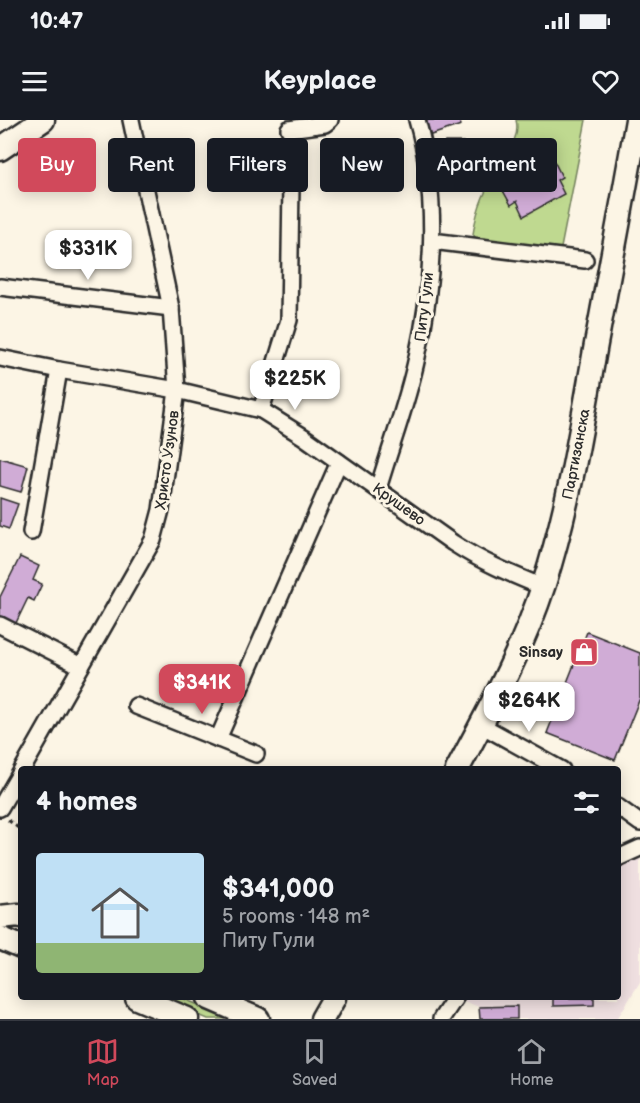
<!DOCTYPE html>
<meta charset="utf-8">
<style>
body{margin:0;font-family:"Balsamiq Sans",sans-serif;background:#242831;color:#f1f3f6;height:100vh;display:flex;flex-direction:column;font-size:22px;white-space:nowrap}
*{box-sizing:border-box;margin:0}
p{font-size:20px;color:#9ea1a6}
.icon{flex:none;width:33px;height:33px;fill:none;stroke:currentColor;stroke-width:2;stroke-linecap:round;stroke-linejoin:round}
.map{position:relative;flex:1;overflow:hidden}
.details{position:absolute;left:18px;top:646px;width:603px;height:234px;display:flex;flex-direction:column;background:#171b24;border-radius:6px;box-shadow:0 3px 15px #0003}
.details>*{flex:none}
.top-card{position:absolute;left:18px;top:18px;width:604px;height:54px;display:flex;gap:12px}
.price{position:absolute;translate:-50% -51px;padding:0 14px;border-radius:12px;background:#fff;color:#222;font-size:20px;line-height:39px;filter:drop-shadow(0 2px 3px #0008)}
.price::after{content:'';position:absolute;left:50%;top:36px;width:18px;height:14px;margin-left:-9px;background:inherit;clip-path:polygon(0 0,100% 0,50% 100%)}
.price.current{background:#d1495b;color:#fff}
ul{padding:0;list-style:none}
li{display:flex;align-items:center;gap:18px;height:150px;padding:0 18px}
li span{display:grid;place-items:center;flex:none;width:168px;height:120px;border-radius:6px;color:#555}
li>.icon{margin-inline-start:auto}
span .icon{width:72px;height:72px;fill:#fffc;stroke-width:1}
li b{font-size:26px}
h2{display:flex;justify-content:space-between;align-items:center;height:72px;padding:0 18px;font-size:26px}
.tag{padding:0 21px;border-radius:6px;background:#171b24;box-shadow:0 3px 15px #0003;font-size:21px;line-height:54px}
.tag.current{background:#d1495b;color:#fff}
.status{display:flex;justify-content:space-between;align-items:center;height:42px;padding:0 30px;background:#171b24;direction:ltr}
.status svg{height:16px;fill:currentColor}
header{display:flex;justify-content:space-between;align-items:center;height:78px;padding:0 18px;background:#171b24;font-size:27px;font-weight:600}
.tabs{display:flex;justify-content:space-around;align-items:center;height:84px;border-top:2px solid #363941;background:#171b24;font-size:16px;color:#9ea1a6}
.tabs a{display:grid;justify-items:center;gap:3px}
.tabs .current{color:#d1495b}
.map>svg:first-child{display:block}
.built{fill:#efdfe0}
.green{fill:#bfd990;stroke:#75825e;stroke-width:1.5}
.building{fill:#d0acd6;stroke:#2b2b2b;stroke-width:1.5}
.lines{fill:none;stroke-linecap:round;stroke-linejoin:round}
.street-casing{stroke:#2b2b2b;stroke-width:20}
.secondary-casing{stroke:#2b2b2b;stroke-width:27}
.path{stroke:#2b2b2b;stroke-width:3;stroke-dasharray:4.5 4.5;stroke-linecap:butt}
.street{stroke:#fcf5e5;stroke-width:15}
.secondary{stroke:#fcf5e5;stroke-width:22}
.labels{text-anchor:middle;stroke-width:6;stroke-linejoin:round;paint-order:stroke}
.street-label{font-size:15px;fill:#2b2b2b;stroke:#fcf5e5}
.poi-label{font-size:15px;font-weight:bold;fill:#2b2b2b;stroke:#fcf5e5;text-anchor:end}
</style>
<div class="status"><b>10:47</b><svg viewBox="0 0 49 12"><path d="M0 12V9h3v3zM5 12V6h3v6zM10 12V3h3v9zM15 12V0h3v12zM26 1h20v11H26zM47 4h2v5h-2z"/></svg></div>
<header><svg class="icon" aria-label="menu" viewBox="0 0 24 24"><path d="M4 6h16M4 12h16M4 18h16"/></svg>Keyplace<svg class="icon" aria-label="heart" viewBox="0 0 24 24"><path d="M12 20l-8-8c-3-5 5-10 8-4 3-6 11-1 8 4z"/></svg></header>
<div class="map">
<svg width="640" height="899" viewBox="0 0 640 899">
<rect width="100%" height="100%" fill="#fcf5e5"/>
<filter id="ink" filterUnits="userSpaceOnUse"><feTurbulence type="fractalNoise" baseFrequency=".0167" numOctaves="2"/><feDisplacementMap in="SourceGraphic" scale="12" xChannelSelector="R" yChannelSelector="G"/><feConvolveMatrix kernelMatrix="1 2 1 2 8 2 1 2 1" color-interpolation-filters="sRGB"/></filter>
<g filter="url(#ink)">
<!-- built -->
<polygon class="built" points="640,728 640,862 617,899 517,899 517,886 479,887 456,878 618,878 618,738"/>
<!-- green -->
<g class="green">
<path d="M516,0H586L561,128H552L476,118L473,114C475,101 478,89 483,77C488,67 492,57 497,47C506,31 521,19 516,0Z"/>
<polygon points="159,878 182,878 231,899 208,899"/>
</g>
<!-- building -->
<g class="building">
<polygon points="423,0 459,0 461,5 428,16"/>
<polygon points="445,22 463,22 463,33 476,32 477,54 459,54 459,61 447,62 446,54 437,54 436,30 445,30"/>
<polygon points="539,27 547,42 553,39 562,57 557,60 564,74 524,96 517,81 511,85 501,67 507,64 499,49"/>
<polygon points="0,338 28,346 21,372 0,366"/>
<polygon points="0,378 18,384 9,409 0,406"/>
<polygon points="20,437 39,446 33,460 42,464 34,481 28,478 14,507 0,500 0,477"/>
<polygon points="587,512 640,533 640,578 615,640 547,613"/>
<polygon points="553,878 594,878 594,885 553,886"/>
<polygon points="517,886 517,899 480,899 479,887"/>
</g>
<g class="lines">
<!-- street casing -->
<g class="street-casing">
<g id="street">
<polyline points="289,9 325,4 330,0"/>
<polyline points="432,121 585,140"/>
<polyline points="0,167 171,188"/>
<path d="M0,238L59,250L177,270L261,290L304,317L453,423C482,442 511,454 543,467"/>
<polyline points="261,290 289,200 291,65"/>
<path d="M378,369C391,325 408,281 417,237C434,161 439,75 417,0"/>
<polyline points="31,412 59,250"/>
<polyline points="0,505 81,546"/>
<polyline points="136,586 256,634"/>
<polyline points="481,605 562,650"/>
<polyline points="218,619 339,342"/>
<polyline points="22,650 153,420 161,390 177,270 171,188 131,0"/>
<polyline points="618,687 640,703"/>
<polyline points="0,688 21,652"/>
<polyline points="618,738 640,728"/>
<polyline points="441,899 455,878"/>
</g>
</g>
<!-- secondary casing -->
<g class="secondary-casing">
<g id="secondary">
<polyline points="0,29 43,0"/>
<path d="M457,650C489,590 523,529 544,464C569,386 582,305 596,224C610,149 624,75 637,0"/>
<polyline points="0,797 19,795 21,796"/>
<polyline points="0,818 21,827"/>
<polyline points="137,878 187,899"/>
<polyline points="209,878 258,899"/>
<polyline points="322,899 334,878"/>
</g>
</g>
<!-- path -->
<polyline class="path" points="8,700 21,710"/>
<!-- street -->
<use href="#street" class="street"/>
<!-- secondary -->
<use href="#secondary" class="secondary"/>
</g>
</g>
<!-- icons -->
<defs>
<g id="shop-square" transform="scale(1.5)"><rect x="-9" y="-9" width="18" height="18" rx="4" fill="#d1495b" stroke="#fcf5e5"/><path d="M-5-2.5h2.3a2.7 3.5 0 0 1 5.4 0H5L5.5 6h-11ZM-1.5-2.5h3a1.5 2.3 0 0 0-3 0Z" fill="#fff"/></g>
</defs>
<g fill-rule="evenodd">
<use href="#shop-square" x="584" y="532"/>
</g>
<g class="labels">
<!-- street labels -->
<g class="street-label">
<text transform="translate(424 187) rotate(-83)" y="5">Питу Гули</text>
<text transform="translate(576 334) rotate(-79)" y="5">Партизанска</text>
<text transform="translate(167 340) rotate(-82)" y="5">Христо Узунов</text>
<text transform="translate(399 384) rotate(36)" y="5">Крушево</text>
</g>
<!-- poi labels -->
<g class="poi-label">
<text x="563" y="537">Sinsay</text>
</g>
</g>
</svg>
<b class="price" style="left:88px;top:161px">$331K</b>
<b class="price" style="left:295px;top:291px">$225K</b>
<b class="price current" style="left:202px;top:595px">$341K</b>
<b class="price" style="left:529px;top:613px">$264K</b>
<div class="top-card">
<a class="tag current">Buy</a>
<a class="tag">Rent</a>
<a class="tag">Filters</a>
<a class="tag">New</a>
<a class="tag">Apartment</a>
</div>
<section class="details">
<h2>4 homes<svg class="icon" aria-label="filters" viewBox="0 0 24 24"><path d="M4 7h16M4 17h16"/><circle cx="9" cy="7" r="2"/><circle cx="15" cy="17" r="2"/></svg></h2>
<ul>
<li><span style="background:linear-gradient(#bfe0f5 75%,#8fb573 0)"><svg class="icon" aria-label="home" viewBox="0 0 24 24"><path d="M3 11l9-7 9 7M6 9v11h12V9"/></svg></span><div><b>$341,000</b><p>5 rooms · 148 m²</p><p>Питу Гули</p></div></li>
</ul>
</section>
</div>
<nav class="tabs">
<a class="current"><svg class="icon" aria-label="map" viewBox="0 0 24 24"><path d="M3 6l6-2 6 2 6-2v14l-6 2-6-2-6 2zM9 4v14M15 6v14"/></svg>Map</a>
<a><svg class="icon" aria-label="saved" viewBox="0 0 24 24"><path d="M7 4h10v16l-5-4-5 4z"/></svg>Saved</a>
<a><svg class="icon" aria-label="home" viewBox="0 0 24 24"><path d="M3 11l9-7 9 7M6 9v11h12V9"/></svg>Home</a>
</nav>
